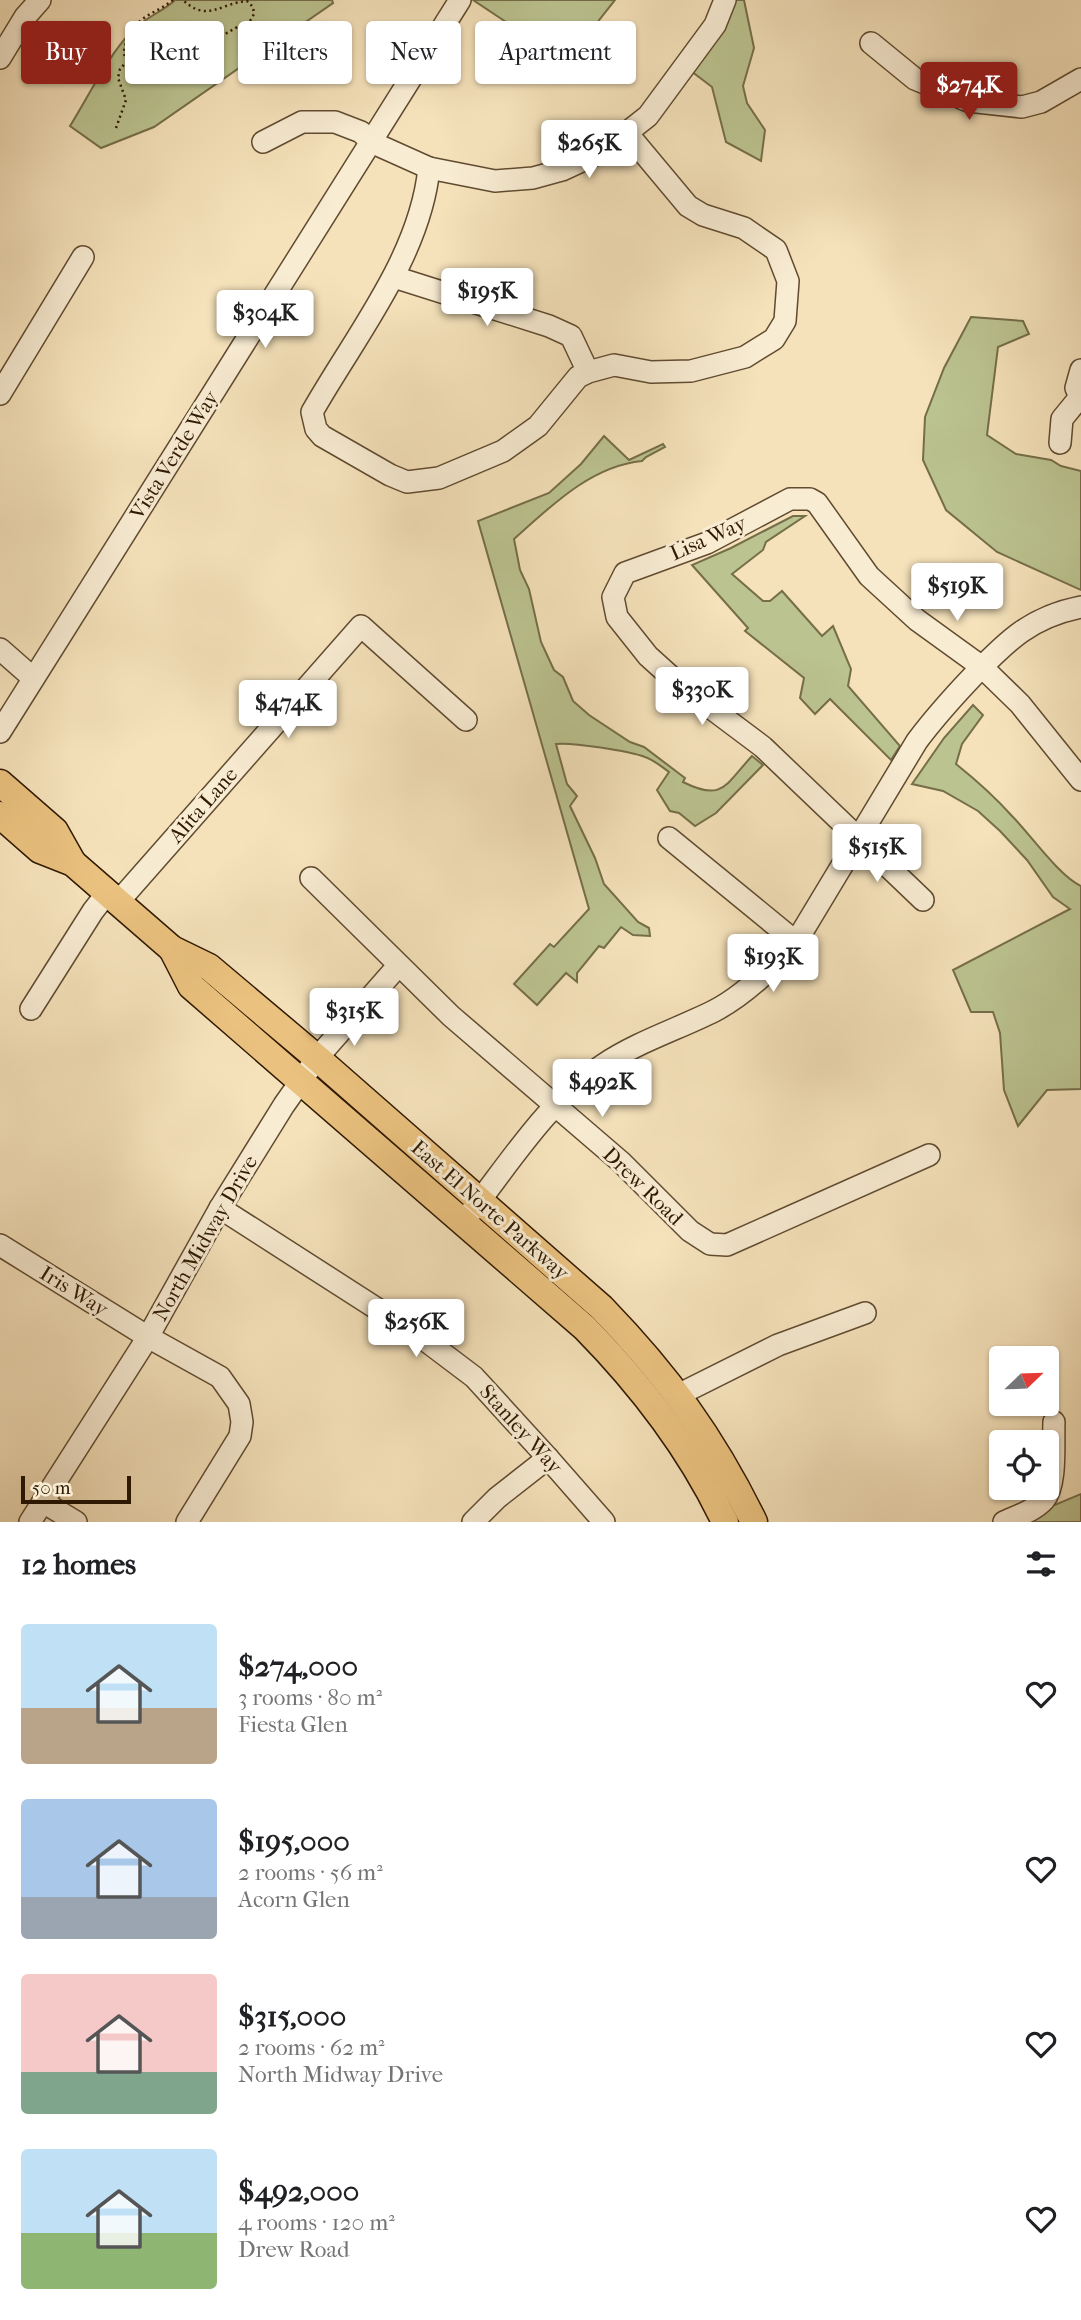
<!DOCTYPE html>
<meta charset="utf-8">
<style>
body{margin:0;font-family:"IM FELL French Canon",serif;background:#f6f6f6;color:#202124;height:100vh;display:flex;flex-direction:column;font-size:26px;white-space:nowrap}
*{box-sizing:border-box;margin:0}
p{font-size:23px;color:#757577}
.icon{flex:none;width:38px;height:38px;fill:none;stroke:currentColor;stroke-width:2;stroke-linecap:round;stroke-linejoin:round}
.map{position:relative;height:1522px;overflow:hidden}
.sheet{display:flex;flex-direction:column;background:#fff;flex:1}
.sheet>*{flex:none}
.hud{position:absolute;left:21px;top:21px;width:700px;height:63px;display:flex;gap:14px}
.needle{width:46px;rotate:67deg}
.controls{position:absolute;left:989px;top:1346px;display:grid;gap:14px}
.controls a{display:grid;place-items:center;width:70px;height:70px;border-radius:7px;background:#fff;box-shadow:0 2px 5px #0004;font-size:35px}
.scale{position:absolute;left:21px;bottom:18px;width:110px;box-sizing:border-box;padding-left:7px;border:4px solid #2f1902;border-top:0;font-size:19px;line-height:24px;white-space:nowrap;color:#2f1902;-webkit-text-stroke:5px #f8ecd3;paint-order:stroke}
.price{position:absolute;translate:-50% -60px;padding:0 16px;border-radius:7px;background:#fff;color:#222;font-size:23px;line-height:46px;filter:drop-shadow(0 2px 4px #0008)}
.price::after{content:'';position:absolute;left:50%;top:42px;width:21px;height:16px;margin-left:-10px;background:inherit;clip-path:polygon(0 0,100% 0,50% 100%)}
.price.selected{background:#8f2418;color:#fff}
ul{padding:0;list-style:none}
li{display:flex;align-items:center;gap:21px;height:175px;padding:0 21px}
li span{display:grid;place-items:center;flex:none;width:196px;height:140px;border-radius:7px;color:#555}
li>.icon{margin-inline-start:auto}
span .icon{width:84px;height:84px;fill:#fffc;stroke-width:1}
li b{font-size:30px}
h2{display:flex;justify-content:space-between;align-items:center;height:84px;padding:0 21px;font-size:30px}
.tag{padding:0 24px;border-radius:7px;background:#fff;box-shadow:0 2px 5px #0004;font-size:24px;line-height:63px}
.tag.selected{background:#8f2418;color:#fff}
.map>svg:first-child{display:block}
.green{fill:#bbc390;stroke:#756e49;stroke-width:2}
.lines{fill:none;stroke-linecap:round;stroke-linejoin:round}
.minor-casing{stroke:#604b30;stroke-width:24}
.major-casing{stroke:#2f1902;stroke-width:29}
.path{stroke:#2f1902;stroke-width:2.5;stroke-dasharray:2 3.5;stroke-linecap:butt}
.minor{stroke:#f8ecd3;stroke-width:21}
.major{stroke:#eac17e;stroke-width:26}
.labels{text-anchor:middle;stroke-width:6;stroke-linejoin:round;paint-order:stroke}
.street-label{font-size:21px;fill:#2f1902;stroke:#f8ecd3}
</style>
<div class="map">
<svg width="1081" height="1522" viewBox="0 0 1081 1522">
<rect width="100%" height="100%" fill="#f5e2bb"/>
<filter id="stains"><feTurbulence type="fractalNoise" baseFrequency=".00286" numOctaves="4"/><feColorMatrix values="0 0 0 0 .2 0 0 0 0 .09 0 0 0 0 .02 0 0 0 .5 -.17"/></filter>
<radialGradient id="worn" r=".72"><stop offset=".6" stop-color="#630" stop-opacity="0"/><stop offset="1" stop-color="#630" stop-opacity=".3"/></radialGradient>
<!-- green -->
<g class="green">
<path d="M175,0H332L333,3L154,127L101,148L70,126C88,97 109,54 132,31C144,18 164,11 175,0Z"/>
<polygon points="473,0 615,0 566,62"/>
<polygon points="733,0 744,0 754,48 743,86 747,103 765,130 761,161 726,142 712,87 691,71"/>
<polygon points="971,317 1023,321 1029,334 998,347 987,435 1016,454 1051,460 1061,466 1081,471 1081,590 997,552 946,510 923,460 925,417 944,368"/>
<path d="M604,436L629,460L663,444L665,447L646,457L642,461C591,466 551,506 514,539L520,570L529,589L541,642L554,670L563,677L573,701L589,715L630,742L644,747L685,778L683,782C723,802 725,785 752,756L763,765L716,813L695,826L679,813L670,811L657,790L669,772C662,767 654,760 645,757C629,751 572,742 556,744L567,784L577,796L570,806L595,858L604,884L638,922L649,928L650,936L633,935L621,927L604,948L599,946L577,973V982L566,973L537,1005L514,984L550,944L554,947L589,909L478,521L549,493L581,464Z"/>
<polygon points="793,516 805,516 766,542 763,550 732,574 763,601 770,601 782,591 822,636 833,626 851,669 848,686 900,746 891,760 830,699 815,714 800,698 804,678 745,631 748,628 692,565 731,548"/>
<path d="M973,705L983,715L962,744L956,764C976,780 995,797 1012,816C1030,834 1059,876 1081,886V1089L1047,1090L1018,1126L1004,1090L1000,1033L993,1012H971L953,970L1070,909L1053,897L1027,860L1000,831L978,811L943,791L912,784L944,738Z"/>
<polygon points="1081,1494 1081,1522 1014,1522"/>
</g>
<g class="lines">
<!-- minor casing -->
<g class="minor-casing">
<g id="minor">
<polyline points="871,43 915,79 968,101 1022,107 1041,102 1081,79"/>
<polyline points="0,58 25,17 40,0"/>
<polyline points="263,142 302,122 335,122 361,132 371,142 429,168 495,181 533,178 562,170 605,150 648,116 715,25 725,0"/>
<path d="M429,168C420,257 355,336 312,412L316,429L322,436L390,475L407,482L439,478L503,451L538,426L578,377L588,372L614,365L651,372L691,371L745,357L774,339L785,321L788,281L776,250L744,228L703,215L688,206L627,133"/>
<polyline points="394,277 549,326 571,336 588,372"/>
<polyline points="1081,370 1076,388 1081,399"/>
<polyline points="0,394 83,257"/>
<polyline points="1060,443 1062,419 1080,397"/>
<polyline points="0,649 33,678"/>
<polyline points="0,732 460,0"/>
<polyline points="669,838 796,942"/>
<polyline points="311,878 451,1016 621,1162 690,1231 710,1244 727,1245 929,1155"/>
<polyline points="923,900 763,747 679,684 648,656 617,617 613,597 625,573 707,543 790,499 810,499 817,503 869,576 917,620 982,667 1020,704 1081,780"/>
<polyline points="119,901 361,626 466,720"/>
<polyline points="31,1009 93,911 108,892"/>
<polyline points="220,1208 421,1337 474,1377 548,1458 604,1522"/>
<path d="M471,1212C511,1161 548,1101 603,1065C637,1042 678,1029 714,1011C745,995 773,967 796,942L917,741C935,717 954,696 974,675C1008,640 1031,617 1081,607"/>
<polyline points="0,1245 148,1337 220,1377 239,1404 242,1422 240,1436 187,1522"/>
<polyline points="678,1395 778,1345 865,1313"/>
<polyline points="43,1502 76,1522"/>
<polyline points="30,1522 148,1337 220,1208 284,1105 317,1058 398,966"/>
<polyline points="473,1522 497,1498 548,1458"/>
<path d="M1004,1522C1017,1516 1034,1511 1044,1500C1057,1485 1053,1443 1054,1422"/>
</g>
</g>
<!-- major casing -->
<g class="major-casing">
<g id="major">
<polyline points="0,783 55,831 73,863"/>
<path d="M0,815L40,850L73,863L172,949L209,967L317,1058L602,1308C667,1375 713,1438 754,1522"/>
<path d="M172,949L191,986L585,1328C642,1386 690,1448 725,1522"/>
</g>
</g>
<!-- path -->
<g class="path">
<path d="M173,0C157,13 137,16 129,36C125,45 123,49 125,58C136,61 146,54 157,51C166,49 175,53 184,52C205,49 230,29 250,21L254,14L253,7L247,1C221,3 207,23 183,0"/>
<polyline points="116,128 126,100 118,78 120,69 129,59"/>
</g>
<!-- minor -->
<use href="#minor" class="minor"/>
<!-- major -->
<use href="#major" class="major"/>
</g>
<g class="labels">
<!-- street labels -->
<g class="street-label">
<text transform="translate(174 455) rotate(-58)" y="7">Vista Verde Way</text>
<text transform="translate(708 538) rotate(-24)" y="7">Lisa Way</text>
<text transform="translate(203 805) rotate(-49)" y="7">Alita Lane</text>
<text transform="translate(643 1186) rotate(44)" y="7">Drew Road</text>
<text transform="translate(490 1210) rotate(41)" y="7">East El Norte Parkway</text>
<text transform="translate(205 1238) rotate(-60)" y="7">North Midway Drive</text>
<text transform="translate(74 1291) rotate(32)" y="7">Iris Way</text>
<text transform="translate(521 1429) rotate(48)" y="7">Stanley Way</text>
</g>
</g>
<rect width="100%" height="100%" filter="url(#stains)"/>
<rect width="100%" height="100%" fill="url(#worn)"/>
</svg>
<div class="controls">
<a><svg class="needle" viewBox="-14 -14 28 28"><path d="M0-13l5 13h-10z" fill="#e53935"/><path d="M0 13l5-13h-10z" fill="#757577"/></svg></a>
<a><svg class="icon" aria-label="locate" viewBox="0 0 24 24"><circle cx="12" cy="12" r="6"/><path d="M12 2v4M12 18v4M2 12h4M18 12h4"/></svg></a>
</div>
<div class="scale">50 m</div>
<b class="price selected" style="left:969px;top:122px">$274K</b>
<b class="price" style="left:589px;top:180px">$265K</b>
<b class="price" style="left:487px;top:328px">$195K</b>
<b class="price" style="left:265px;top:350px">$304K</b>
<b class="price" style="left:957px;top:623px">$519K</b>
<b class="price" style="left:702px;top:727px">$330K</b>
<b class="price" style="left:288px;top:740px">$474K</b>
<b class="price" style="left:877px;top:884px">$515K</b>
<b class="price" style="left:773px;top:994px">$193K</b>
<b class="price" style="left:354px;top:1048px">$315K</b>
<b class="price" style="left:602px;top:1119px">$492K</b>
<b class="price" style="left:416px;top:1359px">$256K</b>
<div class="hud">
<a class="tag selected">Buy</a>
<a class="tag">Rent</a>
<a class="tag">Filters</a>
<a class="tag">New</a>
<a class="tag">Apartment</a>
</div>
</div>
<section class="sheet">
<h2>12 homes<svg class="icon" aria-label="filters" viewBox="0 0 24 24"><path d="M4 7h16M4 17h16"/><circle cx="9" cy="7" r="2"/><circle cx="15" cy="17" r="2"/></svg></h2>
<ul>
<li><span style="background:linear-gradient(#bfe0f5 60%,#b9a48a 0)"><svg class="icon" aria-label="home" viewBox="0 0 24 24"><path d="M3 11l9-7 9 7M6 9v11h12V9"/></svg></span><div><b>$274,000</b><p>3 rooms · 80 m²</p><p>Fiesta Glen</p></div><svg class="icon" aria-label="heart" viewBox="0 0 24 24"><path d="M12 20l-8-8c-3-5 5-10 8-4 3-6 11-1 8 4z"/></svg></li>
<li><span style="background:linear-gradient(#a9c7e8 70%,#9aa5b1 0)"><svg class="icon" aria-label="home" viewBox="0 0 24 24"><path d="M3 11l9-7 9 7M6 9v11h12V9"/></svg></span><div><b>$195,000</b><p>2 rooms · 56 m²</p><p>Acorn Glen</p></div><svg class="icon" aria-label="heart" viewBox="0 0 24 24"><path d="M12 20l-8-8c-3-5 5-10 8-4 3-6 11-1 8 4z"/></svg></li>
<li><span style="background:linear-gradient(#f6c9c9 70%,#7fa58c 0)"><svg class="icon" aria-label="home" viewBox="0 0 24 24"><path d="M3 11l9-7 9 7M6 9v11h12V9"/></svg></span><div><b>$315,000</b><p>2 rooms · 62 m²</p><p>North Midway Drive</p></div><svg class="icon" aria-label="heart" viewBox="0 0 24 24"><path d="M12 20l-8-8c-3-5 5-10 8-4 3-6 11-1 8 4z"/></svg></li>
<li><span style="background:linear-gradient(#bfe0f5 60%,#8fb573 0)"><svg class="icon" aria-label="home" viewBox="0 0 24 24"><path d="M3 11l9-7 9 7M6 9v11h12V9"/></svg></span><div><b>$492,000</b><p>4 rooms · 120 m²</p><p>Drew Road</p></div><svg class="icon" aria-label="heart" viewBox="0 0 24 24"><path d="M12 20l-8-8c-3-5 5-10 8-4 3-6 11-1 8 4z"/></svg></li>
</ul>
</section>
